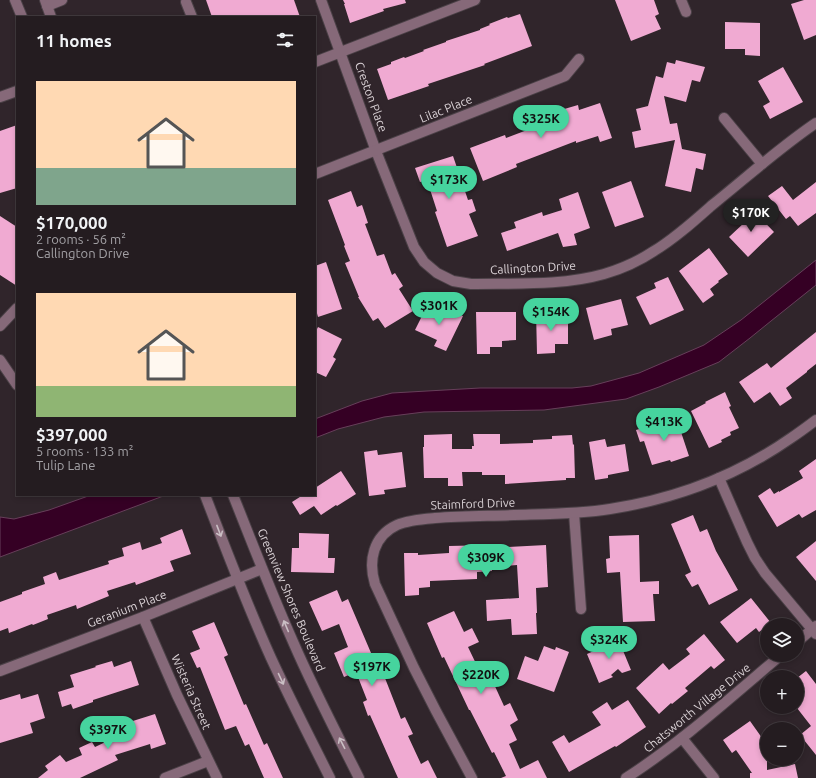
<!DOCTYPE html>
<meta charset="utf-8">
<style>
body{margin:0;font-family:Ubuntu,sans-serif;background:#30292d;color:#f1f3f6;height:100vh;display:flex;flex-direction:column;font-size:15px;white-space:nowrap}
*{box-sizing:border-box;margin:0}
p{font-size:13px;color:#a3a1a5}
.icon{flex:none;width:22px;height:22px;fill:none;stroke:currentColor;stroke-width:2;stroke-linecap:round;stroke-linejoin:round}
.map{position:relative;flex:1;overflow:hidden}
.drawer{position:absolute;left:16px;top:16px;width:300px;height:480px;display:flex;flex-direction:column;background:#241c20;border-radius:0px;box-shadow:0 2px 6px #0003,0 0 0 1px #413a3e}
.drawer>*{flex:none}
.controls{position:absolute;left:760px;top:618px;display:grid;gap:8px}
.controls a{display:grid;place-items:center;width:44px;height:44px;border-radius:50%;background:#241c20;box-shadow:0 2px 6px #0003,0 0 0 1px #413a3e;font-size:20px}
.price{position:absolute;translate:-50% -34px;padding:0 9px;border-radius:14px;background:#46d49e;color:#111;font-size:13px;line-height:26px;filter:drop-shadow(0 1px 2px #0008)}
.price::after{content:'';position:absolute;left:50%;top:24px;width:12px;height:9px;margin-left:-6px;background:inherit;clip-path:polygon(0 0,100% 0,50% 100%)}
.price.current{background:#222;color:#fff}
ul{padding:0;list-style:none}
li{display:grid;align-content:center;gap:8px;height:212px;padding:0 20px}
li span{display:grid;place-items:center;height:124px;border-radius:0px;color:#555}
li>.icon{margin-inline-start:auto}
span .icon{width:72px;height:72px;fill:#fffc;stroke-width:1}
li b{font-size:17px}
h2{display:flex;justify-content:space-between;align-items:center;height:48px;padding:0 20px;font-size:17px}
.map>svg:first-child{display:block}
.water{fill:#350024;stroke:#673f5a}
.building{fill:#f0aad2}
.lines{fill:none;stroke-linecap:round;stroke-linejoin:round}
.minor-casing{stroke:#4b4147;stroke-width:12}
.minor{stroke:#866979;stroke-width:10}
.oneway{stroke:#cabec4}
.labels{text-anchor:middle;stroke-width:4;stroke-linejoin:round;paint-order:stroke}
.street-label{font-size:12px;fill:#dbd3d7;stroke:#30252b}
</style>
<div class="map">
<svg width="816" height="778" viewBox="0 0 816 778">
<rect width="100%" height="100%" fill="#30252b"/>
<!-- water -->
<g class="water">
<polygon points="816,260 816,285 771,321 750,338 719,362 659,387 626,399 544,410 424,412 384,417 338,429 315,438 315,419 362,401 392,393 480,388 572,388 591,386 639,373 704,345 741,320"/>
<polygon points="91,495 166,495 0,557 0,517 14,519 49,510"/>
</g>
<!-- building -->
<g class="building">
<polygon points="206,0 294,0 300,17 212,17"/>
<polygon points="343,0 405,0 406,3 383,9 384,11 350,23 344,4 345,4"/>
<polygon points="615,0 654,0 659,14 655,16 661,29 631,41"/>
<polygon points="804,0 816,0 816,35 804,40 791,4"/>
<polygon points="520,14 532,46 484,64 485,65 428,84 429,86 388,100 377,69 391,64 391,62 404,57 405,58 424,51 423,50 446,42 446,41 480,30 480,29 490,25 489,24 507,17 508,18"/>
<polygon points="725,22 760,23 760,56 745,55 745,49 725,49"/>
<polygon points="676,60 705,67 700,82 692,80 686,102 664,96 670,124 677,123 682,149 706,154 703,170 696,168 691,192 665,186 675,140 635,148 632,132 641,130 636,109 648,106 656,76 663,78 667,62 675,64"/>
<polygon points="783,67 803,102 770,119 763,106 770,102 758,81"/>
<polygon points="600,103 612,138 600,142 598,136 576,143 576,141 516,164 517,167 483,181 470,148 505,135 506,138 543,124 541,117 554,112 578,105 579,110"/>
<polygon points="17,125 17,188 0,193 0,131"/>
<polygon points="453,156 468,200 472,199 476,211 469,214 478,236 447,247 435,212 437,211 427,180 420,182 415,168"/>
<polygon points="631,181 644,217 615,227 602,192"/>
<polygon points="816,182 816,213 798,226 790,216 786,219 768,196 782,186 793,200"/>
<polygon points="351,191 357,207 362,205 368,223 365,224 377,256 384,254 392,275 395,273 403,286 399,289 413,311 385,328 378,318 373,321 358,297 359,297 345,263 350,261 344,246 345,245 328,200"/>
<polygon points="578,192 590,228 574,234 577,245 563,247 558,233 507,251 501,233 516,228 514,222 542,212 543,216 562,210 559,199"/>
<polygon points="752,209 774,232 748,257 729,237 745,222 741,218"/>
<polygon points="0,216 17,227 17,286 0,275"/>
<polygon points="709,248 728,274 718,281 719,282 710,289 714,295 703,303 679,271"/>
<polygon points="326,262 342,309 318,317 315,306 315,266"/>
<polygon points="668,277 684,310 650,325 636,297 656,288 654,283"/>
<polygon points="621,299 628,325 611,329 612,335 594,340 586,308"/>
<polygon points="428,304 448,314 450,310 463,316 446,351 434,346 437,340 415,330"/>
<polygon points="536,311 549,311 549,317 568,316 568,344 555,344 555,353 537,354"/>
<polygon points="476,312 516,312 516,340 502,341 502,347 490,347 490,354 477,354"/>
<polygon points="318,327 342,339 333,357 336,359 326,377 315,372 315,333"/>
<polygon points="816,332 816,364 807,371 807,372 786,388 792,398 780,406 770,392 754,403 739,382 767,363 771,368"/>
<polygon points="725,392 731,406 729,407 739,428 730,432 731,435 721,440 722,442 709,448 691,411 706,403 705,402"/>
<polygon points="676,417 689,456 671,462 670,460 652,465 644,441 640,442 636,430"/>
<polygon points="452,434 452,449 472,449 472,446 474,446 473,434 500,434 500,444 533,443 533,440 552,439 552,436 572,435 573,445 574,444 575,478 566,478 566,480 505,484 505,475 482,475 482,472 462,472 463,486 448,486 448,478 424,478 423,447 424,447 424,435"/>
<polygon points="605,439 607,447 625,444 629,471 608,475 608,478 595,480 589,442"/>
<polygon points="377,450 378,455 402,452 406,487 384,490 385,494 369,496 364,452"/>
<polygon points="816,459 816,510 802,518 799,514 777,527 758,496 770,488 774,494 779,491 779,492 803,478 799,471"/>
<polygon points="341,471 356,494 337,506 336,505 321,515 314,506 300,515 292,502 303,495 315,495 315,488"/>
<polygon points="693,515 700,532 707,529 716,551 738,590 709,605 698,584 692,587 685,575 691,572 671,524"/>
<polygon points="182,529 191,554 170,561 174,571 136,585 135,582 107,591 109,596 77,609 76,605 47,615 48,619 33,625 32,624 9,633 8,628 0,631 0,602 22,594 22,592 45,584 43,577 56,572 59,580 109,564 108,561 124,556 122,548 140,542 142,550 162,543 160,538"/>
<polygon points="299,533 329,534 328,558 335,558 334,573 291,572 292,548 299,548"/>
<polygon points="639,535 640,582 659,581 659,594 653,594 655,621 623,622 620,572 607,573 606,559 610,558 609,536"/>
<polygon points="816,541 816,581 796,557"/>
<polygon points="491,545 491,548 546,545 548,587 536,588 537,613 536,613 537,634 512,635 511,619 487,621 486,600 519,598 517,565 492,567 492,571 477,572 477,579 430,581 430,587 419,588 419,595 405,596 404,553 418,553 418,555 449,553 449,546"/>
<polygon points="337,590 342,602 348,599 380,674 383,673 401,719 405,717 413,734 408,736 421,764 428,760 437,778 398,778 370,715 368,716 363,702 367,700 356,672 344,677 334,653 348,647 339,624 322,631 309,602"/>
<polygon points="751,598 771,623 759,632 756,628 737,643 720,622"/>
<polygon points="454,611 464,632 472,628 479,642 468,647 481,674 488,671 504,706 510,703 518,720 510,725 517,740 509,744 520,769 538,760 547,778 501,778 506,776 494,752 492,753 470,710 469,710 444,657 442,658 427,623"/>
<polygon points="214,622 228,655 224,657 244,705 246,704 264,745 267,743 283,778 264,778 249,744 245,746 236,726 225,730 200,667 197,668 190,653 200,649 192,631"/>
<polygon points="704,634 725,660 714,669 711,666 685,688 688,691 672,704 671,703 659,714 636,688 663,663 669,670 690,654 686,649"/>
<polygon points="617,636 631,670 622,673 618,669 611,675 613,677 599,683 587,654 605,646 603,642"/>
<polygon points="544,646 555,650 556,647 569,652 554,692 517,679 525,656 538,661"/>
<polygon points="112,661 114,667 131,661 139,685 93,700 93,702 73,709 71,704 62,707 58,692 74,687 70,675 96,667 95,666"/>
<polygon points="806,671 816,684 816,755 800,735 811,726 797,708 797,678"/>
<polygon points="20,694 21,699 38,694 45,718 30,723 33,733 0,743 0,700"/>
<polygon points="628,700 646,727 616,747 615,746 569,772 552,742 564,735 569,743 601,725 592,712 607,702 612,710"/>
<polygon points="155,714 166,744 151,749 150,744 115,755 118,760 80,778 38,778 48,770 45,766 60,755 66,762 82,755 79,748 92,742 95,747 120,735 117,726"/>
<polygon points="750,721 767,745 767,770 795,764 798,778 750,778 750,773 752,773 736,750 732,753 723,740"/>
</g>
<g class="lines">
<!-- minor casing -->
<g class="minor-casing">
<g id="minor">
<polyline points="15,0 22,17"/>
<polyline points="45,0 51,17"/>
<path d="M321,0L376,151L414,247L424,262L437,273L453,281L471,284C514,283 562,286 604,274C621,269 639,261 654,251C674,239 693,222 711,206C746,178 779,148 816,123"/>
<polyline points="681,0 686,12"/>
<polyline points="186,2 192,17"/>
<polyline points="47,6 62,0"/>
<polyline points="315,62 475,0"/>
<polyline points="0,97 17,91"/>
<polyline points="724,118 762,164"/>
<polyline points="315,174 565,76 579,59"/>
<polyline points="0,326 17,308"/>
<polyline points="0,360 17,385"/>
<polyline points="719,478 747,542 755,558 765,573 816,634"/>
<path d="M205,495C226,550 247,605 271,658C290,699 310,738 330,778"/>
<path d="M233,495C253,545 272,595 294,644C314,690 337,734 359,778"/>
<polyline points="574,513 581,609"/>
<polyline points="143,617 177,695 217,778"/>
<polyline points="797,642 816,626"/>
<polyline points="0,671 143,617 262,569"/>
<polyline points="682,738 714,778"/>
<polyline points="165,778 208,761"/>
<path d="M472,778L436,711L414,668L375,584C368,561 373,536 397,525C408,520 423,519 435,518C462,516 488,516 514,515C546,514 579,514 610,509C675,499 738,475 791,438C800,432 808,426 816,420"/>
<path d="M626,778C682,742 731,697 781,655"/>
</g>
</g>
<!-- minor -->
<use href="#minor" class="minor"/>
</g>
<!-- one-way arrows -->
<defs><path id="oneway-shaft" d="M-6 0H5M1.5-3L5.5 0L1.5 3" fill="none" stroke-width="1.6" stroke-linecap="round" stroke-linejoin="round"/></defs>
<g class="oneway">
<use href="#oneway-shaft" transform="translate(219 531) rotate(69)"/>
<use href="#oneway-shaft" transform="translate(286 626) rotate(-113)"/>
<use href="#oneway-shaft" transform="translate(281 679) rotate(65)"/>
<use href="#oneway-shaft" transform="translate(342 743) rotate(-117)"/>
</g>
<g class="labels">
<!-- street labels -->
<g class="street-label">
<text transform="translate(371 97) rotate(70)" y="4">Creston Place</text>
<text transform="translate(446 109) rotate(-22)" y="4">Lilac Place</text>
<text transform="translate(533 268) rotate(-3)" y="4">Callington Drive</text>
<text transform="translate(473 504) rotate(-2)" y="4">Staimford Drive</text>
<text transform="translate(291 600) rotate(67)" y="4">Greenview Shores Boulevard</text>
<text transform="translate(127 609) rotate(-21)" y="4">Geranium Place</text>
<text transform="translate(191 692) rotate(66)" y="4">Wisteria Street</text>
<text transform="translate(697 708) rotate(-39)" y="4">Chatsworth Village Drive</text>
</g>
</g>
</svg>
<div class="controls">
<a><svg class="icon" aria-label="layers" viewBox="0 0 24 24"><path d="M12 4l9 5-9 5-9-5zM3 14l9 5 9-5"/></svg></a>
<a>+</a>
<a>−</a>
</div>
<b class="price" style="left:541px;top:139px">$325K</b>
<b class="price" style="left:449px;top:200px">$173K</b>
<b class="price current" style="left:751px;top:233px">$170K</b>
<b class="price" style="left:439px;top:326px">$301K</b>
<b class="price" style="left:551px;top:332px">$154K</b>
<b class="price" style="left:664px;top:442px">$413K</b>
<b class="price" style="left:486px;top:578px">$309K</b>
<b class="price" style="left:609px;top:660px">$324K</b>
<b class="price" style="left:372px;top:687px">$197K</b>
<b class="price" style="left:481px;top:695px">$220K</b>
<b class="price" style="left:108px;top:750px">$397K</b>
<section class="drawer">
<h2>11 homes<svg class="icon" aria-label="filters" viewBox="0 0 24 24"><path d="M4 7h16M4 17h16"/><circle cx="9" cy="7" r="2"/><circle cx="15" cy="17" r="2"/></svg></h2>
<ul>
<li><span style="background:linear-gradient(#ffd9b3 70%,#7fa58c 0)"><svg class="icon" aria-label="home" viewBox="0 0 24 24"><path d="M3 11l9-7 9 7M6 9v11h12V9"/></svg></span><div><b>$170,000</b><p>2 rooms · 56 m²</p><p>Callington Drive</p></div></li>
<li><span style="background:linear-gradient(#ffd9b3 75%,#8fb573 0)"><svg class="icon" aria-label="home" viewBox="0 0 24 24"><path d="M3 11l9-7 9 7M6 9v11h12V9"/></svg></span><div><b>$397,000</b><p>5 rooms · 133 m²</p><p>Tulip Lane</p></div></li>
</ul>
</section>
</div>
